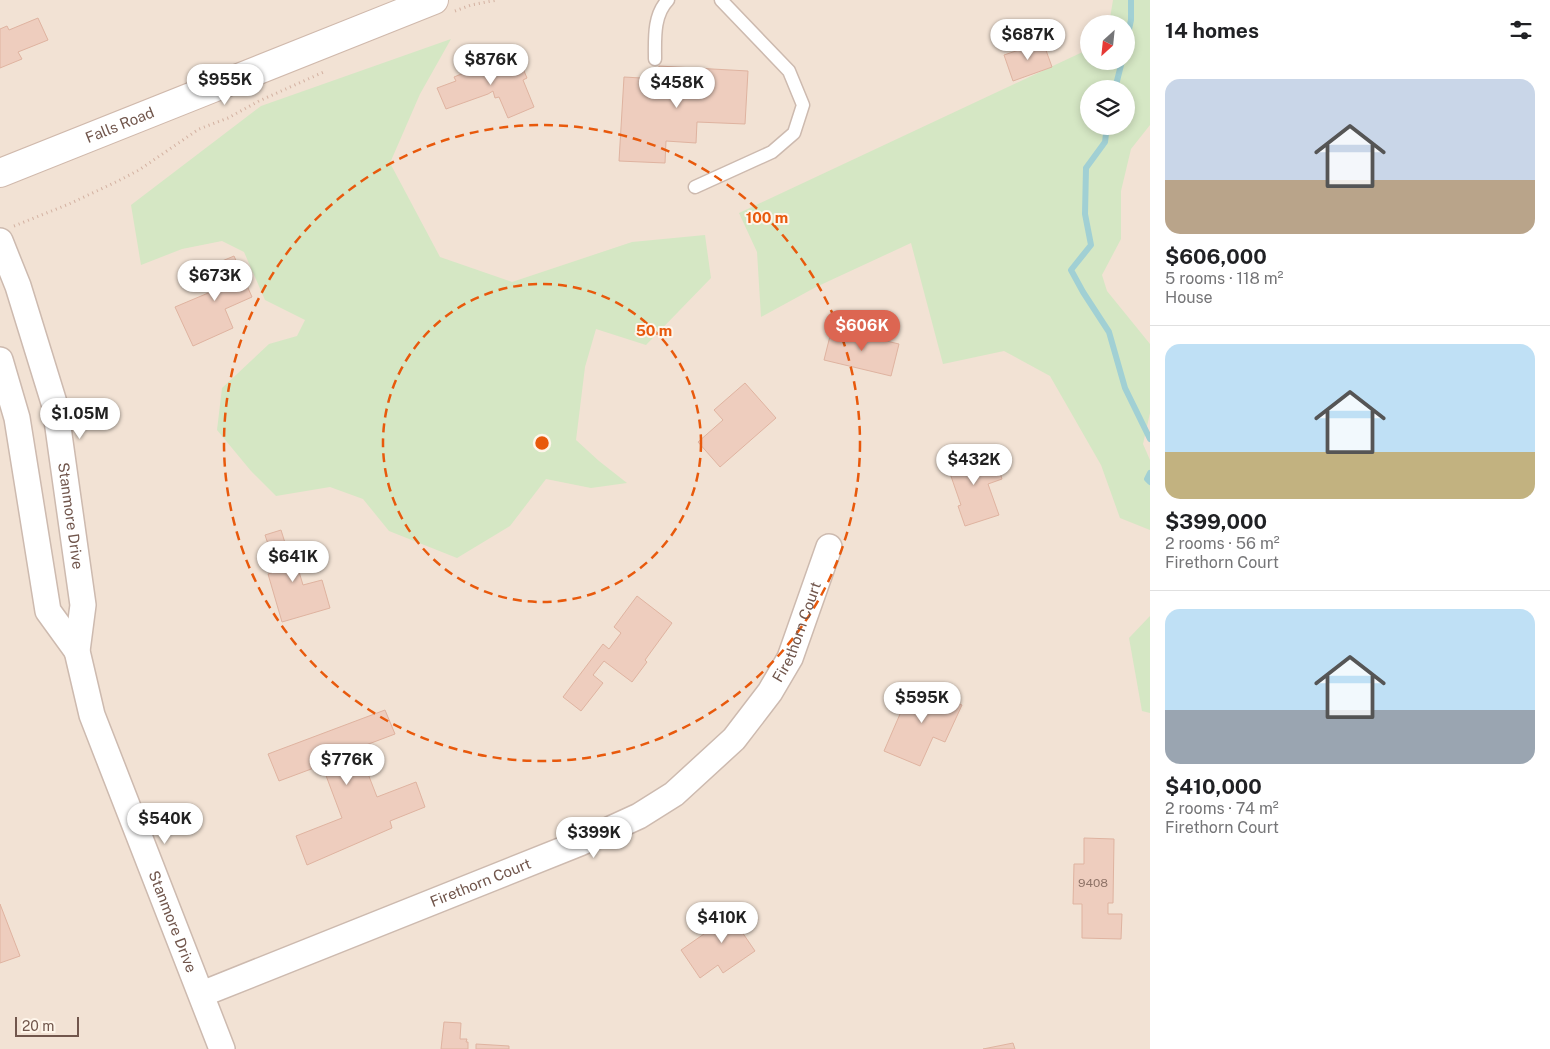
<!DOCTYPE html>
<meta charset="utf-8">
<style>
body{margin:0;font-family:"Public Sans",sans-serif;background:#f2f2f2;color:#202124;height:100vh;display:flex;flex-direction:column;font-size:19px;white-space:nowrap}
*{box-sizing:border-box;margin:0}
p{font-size:16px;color:#757577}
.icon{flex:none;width:28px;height:28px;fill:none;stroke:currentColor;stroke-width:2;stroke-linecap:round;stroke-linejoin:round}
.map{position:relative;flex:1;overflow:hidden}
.drawer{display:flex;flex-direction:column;background:#fff;width:400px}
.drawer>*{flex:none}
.needle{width:32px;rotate:207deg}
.tools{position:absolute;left:1080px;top:15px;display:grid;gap:10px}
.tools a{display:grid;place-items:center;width:55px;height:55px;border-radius:50%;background:#fff;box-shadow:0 2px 8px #0003;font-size:25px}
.scale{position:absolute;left:15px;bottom:12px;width:64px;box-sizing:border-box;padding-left:5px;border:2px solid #71564c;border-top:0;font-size:14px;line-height:18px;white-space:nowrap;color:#71564c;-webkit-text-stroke:4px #fef5ea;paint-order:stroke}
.price{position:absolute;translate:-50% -42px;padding:0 11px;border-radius:18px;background:#fff;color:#222;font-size:16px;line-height:32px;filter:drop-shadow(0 1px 2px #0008)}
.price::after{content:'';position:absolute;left:50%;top:30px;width:15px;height:11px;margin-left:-8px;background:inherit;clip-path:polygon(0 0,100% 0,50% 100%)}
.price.current{background:#dc6652;color:#fff}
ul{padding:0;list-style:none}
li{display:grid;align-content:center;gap:10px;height:265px;padding:0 15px}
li+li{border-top:1px solid #e0e0e0}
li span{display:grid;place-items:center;height:155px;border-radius:15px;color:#555}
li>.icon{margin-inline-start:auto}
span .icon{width:90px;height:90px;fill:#fffc;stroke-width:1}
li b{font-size:21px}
h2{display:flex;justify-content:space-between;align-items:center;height:60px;padding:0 15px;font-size:21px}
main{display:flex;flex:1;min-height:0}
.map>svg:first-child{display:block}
.residential{fill:#f2e2d4;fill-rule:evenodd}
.green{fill:#d5e7c4;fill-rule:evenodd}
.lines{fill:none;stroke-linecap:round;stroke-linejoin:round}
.stream{stroke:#a1d0d4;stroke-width:6}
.building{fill:#eecdbe;stroke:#dfb3a0}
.service-casing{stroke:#cdbaaf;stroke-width:15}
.minor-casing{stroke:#cdbaaf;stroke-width:28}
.secondary-casing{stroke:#d0b9ac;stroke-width:30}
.path{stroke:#d3b1a1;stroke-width:3;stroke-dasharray:1 4;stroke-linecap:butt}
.service{stroke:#fff;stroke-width:12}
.minor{stroke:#fff;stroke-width:25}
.secondary{stroke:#fff;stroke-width:28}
.ring{fill:none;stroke:#e8590c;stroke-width:2.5;stroke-dasharray:9 6}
.labels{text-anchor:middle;stroke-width:4;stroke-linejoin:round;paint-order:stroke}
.number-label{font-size:12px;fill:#907468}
.street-label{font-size:15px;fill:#71564c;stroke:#fef5ea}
.centre{fill:#e8590c;stroke:#fef5ea;stroke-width:2.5}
.ring-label{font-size:15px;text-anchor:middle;font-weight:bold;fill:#e8590c;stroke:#fef5ea;stroke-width:4;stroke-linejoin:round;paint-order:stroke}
</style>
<main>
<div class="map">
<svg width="1150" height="1049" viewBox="0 0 1150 1049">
<rect width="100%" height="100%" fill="#fbf0e5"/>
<!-- residential -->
<path class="residential" d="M0,0H1150V1049H0ZM1089,24H1126V61H1089ZM1089,89H1126V126H1089Z"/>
<!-- green -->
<g class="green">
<path d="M1113,0H1150V125L1131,149L1121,191V239L1102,275L1107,291L1150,344V413L1143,444L1150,460V530L1120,518L1101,465L1050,376L1004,351L943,364L911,243L816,287L761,317L757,252L739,213L1089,49V61H1126V24H1109ZM1089,89H1126V126H1089Z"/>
<polygon points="451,39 420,94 390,163 440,257 512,282 632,242 705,235 711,278 646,345 596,329 585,367 576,440 599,461 627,483 591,488 546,479 510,526 457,558 389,531 363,499 330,487 276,496 251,471 217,430 222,388 269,344 297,336 305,320 265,300 244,252 222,241 182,249 141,265 131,205 261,106"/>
<polygon points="1150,616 1150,713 1142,711 1129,638"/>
</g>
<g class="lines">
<!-- stream -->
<g class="stream">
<polyline points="1126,43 1131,20 1131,0"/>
<polyline points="1115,89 1122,61"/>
<polyline points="1107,126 1105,142 1086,168 1085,214 1091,245 1071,270 1083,292 1109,332 1125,388 1150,439"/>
<polyline points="1150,473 1147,479 1150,482"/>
</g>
</g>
<!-- building -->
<g class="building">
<polygon points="38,18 48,40 18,52 22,59 0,68 0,29 7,26 9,30"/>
<polygon points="1043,42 1052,67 1013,81 1004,55"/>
<polygon points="516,52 527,78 523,80 534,107 508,118 499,97 495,98 493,91 488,94 446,109 437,88 456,81 454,77"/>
<polygon points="659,66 748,71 745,124 697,122 696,143 666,141 665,163 619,161 624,77 658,79"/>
<polygon points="234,256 252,297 225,309 233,328 193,346 175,307 213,291 203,269"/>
<polygon points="832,328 899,344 891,376 824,360"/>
<polygon points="745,383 776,418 720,467 698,442 723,420 714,410"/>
<polygon points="975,448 981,466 996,461 1002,479 988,484 999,515 965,526 958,506 961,505 945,459"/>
<polygon points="281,530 286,546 291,545 303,585 322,580 330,608 282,622 268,574 277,571 265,535"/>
<polygon points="637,596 672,623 645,660 647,662 632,682 604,661 593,675 603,683 581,711 563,697 603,644 609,649 621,633 614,627"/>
<polygon points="913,684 962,705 945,742 933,737 920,766 884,751"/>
<polygon points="385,710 395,734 358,748 377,797 416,782 425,807 390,821 392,828 307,865 296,836 342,818 322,765 279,781 268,754"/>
<polygon points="1084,838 1114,839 1113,903 1108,903 1108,914 1122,914 1121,939 1082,938 1082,904 1073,904 1074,864 1084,864"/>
<polygon points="0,904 20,956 0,963"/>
<polygon points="747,904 758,920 742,932 755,951 723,973 718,965 700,978 681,950"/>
<polygon points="444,1022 461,1023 460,1039 467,1039 466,1042 468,1042 468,1049 441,1049"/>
<polygon points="1013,1043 1015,1049 983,1049"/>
<polygon points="476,1044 509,1046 509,1049 476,1049"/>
</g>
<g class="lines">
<!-- service casing -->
<g class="service-casing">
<g id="service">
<path d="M655,59C655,40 653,15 668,0"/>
<polyline points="695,187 772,152 794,133 803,105 789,71 721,0"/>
</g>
</g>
<!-- minor casing -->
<g class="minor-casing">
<g id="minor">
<path id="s1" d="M0,241L18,286L55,406L83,605L77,651L92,715L222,1049"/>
<polyline points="0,360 17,418 48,611 77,651"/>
<path id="s2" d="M202,994L580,843L639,816L674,794L734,739L770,692L790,658L829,547"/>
</g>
</g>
<!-- secondary casing -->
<g class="secondary-casing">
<g id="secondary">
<path id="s3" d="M0,173L434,0"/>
</g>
</g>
<!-- path -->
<g class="path">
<polyline points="455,11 471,5 497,0"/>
<polyline points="14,226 69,204 118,181 139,170 199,129 228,118 259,101 326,71"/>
</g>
<!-- service -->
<use href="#service" class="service"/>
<!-- minor -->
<use href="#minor" class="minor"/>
<!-- secondary -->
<use href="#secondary" class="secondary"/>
</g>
<!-- distance rings -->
<g class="ring">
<circle cx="542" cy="443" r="159"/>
<circle cx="542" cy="443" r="318"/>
</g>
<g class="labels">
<!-- number labels -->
<g class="number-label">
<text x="1093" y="887">9408</text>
</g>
<!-- street labels -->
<g class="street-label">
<text dy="5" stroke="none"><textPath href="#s3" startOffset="129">Falls Road</textPath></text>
<text dy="5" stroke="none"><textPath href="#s1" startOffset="285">Stanmore Drive</textPath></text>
<text dy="5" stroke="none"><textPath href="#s2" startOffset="720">Firethorn Court</textPath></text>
<text dy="5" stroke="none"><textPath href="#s2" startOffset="300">Firethorn Court</textPath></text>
<text dy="5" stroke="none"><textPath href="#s1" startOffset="709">Stanmore Drive</textPath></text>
</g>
</g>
<circle cx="542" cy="443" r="8" class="centre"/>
<g class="ring-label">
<text x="767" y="223">100 m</text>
<text x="654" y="336">50 m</text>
</g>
</svg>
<div class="tools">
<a><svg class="needle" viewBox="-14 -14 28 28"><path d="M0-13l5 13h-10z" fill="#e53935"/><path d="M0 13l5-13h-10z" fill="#757577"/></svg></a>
<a><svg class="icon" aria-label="layers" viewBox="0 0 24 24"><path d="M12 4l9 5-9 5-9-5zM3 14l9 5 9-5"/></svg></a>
</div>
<div class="scale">20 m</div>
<b class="price" style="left:1028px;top:61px">$687K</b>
<b class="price" style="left:491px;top:86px">$876K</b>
<b class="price" style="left:225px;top:106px">$955K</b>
<b class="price" style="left:677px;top:109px">$458K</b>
<b class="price" style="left:215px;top:302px">$673K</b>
<b class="price current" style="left:862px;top:352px">$606K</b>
<b class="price" style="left:80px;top:440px">$1.05M</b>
<b class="price" style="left:974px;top:486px">$432K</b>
<b class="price" style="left:293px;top:583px">$641K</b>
<b class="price" style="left:922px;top:724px">$595K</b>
<b class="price" style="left:347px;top:786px">$776K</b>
<b class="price" style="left:165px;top:845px">$540K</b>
<b class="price" style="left:594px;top:859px">$399K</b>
<b class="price" style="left:722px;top:944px">$410K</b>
</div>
<section class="drawer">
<h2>14 homes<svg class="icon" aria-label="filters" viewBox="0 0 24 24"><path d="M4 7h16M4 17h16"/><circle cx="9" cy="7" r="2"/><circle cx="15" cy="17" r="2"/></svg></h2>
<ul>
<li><span style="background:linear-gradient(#c9d6e8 65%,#b9a48a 0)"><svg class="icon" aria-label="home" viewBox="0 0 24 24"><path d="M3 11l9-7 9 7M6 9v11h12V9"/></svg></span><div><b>$606,000</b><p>5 rooms · 118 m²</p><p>House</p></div></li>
<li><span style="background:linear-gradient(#bfe0f5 70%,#c2b280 0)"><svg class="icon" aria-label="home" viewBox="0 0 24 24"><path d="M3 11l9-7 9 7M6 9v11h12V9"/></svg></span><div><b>$399,000</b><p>2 rooms · 56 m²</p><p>Firethorn Court</p></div></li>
<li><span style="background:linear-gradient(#bfe0f5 65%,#9aa5b1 0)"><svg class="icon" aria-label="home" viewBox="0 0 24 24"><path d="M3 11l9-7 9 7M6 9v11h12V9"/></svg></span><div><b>$410,000</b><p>2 rooms · 74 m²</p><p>Firethorn Court</p></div></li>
</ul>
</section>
</main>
